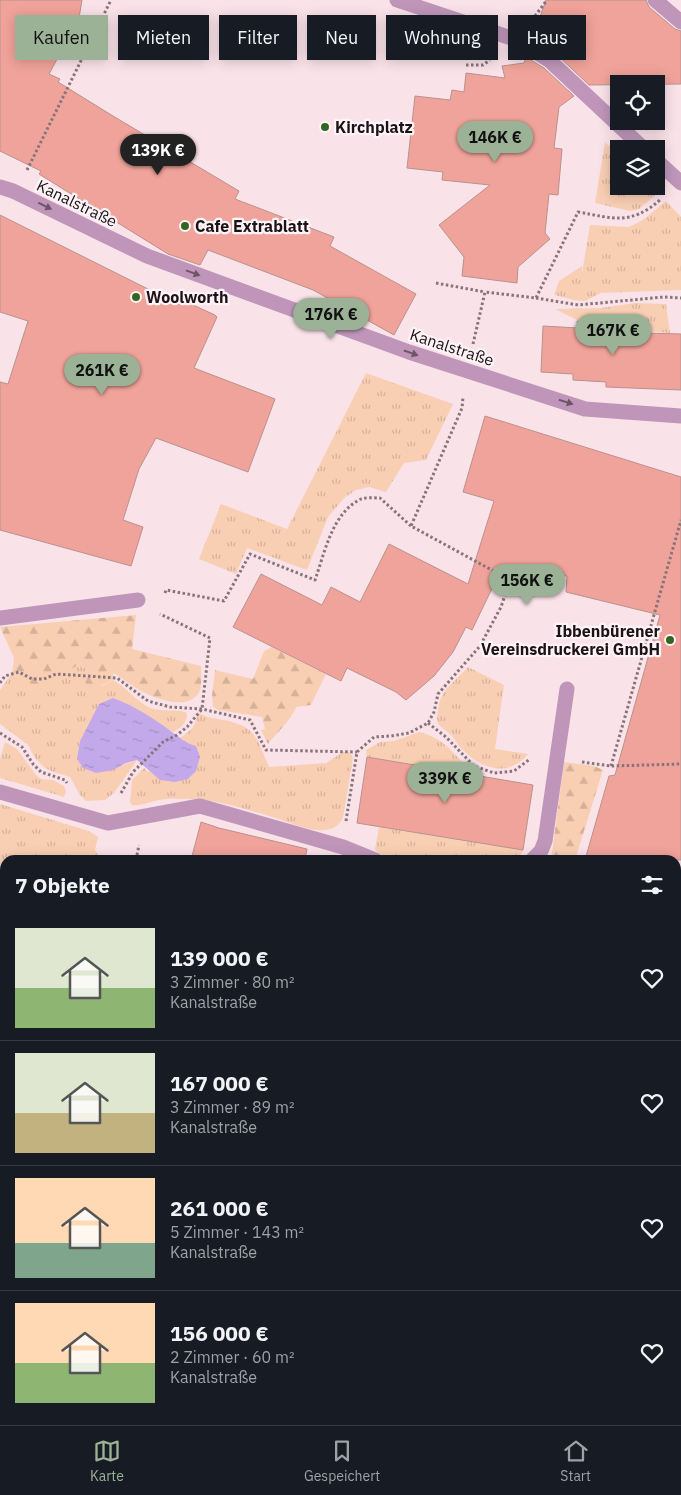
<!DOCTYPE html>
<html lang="de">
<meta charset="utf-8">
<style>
body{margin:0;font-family:"IBM Plex Sans",sans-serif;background:#20242c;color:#f1f3f6;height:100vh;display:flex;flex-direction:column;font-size:19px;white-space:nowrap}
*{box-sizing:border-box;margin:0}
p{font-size:16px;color:#9ea1a6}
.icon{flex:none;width:28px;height:28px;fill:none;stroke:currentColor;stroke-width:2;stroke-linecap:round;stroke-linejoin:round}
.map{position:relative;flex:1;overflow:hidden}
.panel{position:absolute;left:0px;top:855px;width:681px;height:570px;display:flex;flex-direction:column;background:#171b24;border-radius:15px 15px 0 0;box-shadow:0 2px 12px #0003}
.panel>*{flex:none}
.hud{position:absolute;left:15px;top:15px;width:651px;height:45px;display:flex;gap:10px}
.tools{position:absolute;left:610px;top:75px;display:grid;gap:10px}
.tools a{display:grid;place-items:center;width:55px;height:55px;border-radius:0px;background:#171b24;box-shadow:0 2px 12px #0003;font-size:25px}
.price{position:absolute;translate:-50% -42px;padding:0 11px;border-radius:18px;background:#9cb297;color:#111;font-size:16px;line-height:32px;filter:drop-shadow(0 1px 2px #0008)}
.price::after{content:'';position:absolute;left:50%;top:30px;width:15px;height:11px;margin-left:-8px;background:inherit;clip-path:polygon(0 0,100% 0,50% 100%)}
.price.current{background:#222;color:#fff}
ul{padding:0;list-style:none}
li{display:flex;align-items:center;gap:15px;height:125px;padding:0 15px}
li+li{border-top:1px solid #363941}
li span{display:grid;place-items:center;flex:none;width:140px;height:100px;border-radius:0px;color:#555}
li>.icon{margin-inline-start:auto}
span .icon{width:60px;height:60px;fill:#fffc;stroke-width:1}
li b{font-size:21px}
h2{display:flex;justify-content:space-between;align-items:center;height:60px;padding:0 15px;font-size:21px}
.chip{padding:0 18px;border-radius:0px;background:#171b24;box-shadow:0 2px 12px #0003;font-size:18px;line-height:45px}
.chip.current{background:#9cb297;color:#111}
.menu{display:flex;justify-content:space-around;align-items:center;height:70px;border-top:1px solid #363941;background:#171b24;font-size:14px;color:#9ea1a6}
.menu a{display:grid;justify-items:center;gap:2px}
.menu .current{color:#9cb297}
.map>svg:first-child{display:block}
.grass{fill:url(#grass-tufts)}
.forest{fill:url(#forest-firs)}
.water{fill:url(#water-ripples)}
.building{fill:#f0a39a;stroke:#b8928e}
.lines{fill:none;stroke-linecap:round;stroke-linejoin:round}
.path{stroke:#86747a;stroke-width:3;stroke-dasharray:2.5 2.5;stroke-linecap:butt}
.service{stroke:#bf96ba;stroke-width:15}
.pedestrian{stroke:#bf96ba;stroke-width:15}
.minor{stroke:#bf96ba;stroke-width:15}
.secondary{stroke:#a86ca1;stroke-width:15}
.oneway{fill:#6f5468}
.poi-dot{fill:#356322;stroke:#fdf4f7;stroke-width:2}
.labels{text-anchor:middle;stroke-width:4.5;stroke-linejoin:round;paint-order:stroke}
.poi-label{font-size:16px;font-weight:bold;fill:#1f1216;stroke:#fdf4f7;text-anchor:start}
.street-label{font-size:16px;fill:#1f1216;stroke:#fdf4f7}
</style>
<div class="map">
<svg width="681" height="1425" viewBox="0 0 681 1425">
<defs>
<pattern id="grass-tufts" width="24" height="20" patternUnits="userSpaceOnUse" patternTransform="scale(1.25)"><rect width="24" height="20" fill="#f9cfb4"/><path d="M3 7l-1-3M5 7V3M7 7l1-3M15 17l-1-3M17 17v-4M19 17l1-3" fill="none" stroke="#d5b19a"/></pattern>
<pattern id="forest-firs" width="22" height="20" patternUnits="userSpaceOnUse" patternTransform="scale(1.25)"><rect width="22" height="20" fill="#f9cfb4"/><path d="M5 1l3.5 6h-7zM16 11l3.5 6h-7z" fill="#d5b19a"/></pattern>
<pattern id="water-ripples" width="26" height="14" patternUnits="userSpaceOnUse" patternTransform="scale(1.25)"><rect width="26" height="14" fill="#c3a9e9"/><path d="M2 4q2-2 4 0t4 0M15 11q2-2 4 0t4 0" fill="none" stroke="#a790c7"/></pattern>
</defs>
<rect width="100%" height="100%" fill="#fae2e9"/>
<!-- grass -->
<g class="grass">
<polygon points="605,142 619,155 619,186 651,186 658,193 639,209 630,211 595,203"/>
<polygon points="666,201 681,217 681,290 601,293 585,301 574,300 554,295 559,281 582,266 582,273 590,225 629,227 643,220"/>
<polygon points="635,303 666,304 670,333 623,329 614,322 577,320 555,309 601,308"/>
<polygon points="366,373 453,404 426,460 404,463 386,492 369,487 356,490 344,498 328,517 307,570 247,548 236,574 199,559 221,504 287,529"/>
<path d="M78,665L88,669L102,686L113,680C126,687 135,700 148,707C160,713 178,708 187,713C187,723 182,727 173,732L122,702L113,698L120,766L137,760L114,793L105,800L86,801L80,795L70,777L53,772L44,767L35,758L28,745L0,724V690L12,673L41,689Z"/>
<path d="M468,667L504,685L495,749L528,754C509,777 483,770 464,751C459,747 456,741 452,736C447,730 437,727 437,719C437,713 439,701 442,696C446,687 461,675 468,667Z"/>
<path d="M197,712C205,717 213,718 223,720C257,726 257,739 269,767L326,763L343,752H349L353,757L343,818C331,844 289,821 269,816C245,809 215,799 190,799C180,799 168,798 159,800C149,802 142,806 132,805L130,802L132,780L144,768L148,772L186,743L180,738C192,729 196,728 197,712Z"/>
<path d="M419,732C443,737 458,757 473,775L367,757L366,750L380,742L394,741Z"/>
<polygon points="5,742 17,749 36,775 41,779 53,780 64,786 66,792 64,797 0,778 0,759"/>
<polygon points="0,804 89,831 98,837 95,850 100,857 99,860 5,860 5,881 0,877"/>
<polygon points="379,827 523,850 519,860 394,860 378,853 375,849"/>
<polygon points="5,1207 5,1331 0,1333 0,1208"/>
</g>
<!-- forest -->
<g class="forest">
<path d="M136,615L132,649L201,666C201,674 202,683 200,690C191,714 150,697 136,688C128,683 121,677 113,673V680C102,686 93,689 82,681L88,669L78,665L41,690L12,673L14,658L0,627Z"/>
<path d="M272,647L326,674L311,705L296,707C291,721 277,732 268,744L261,730L265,729L262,717L218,710L213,707L212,696L215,670L253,679L264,651Z"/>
<polygon points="564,762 594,766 603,770 575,860 551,860"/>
</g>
<!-- water -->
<path class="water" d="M113,698C133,705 155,719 172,732C181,738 185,743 196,746L200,757L196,771L188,779L175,782L160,780L137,760L126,763L113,770L96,773L83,768L77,759L80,741L99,704Z"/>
<!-- building -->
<g class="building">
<polygon points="0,0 82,0 77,30 74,36 68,39 49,74 60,79 58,82 113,116 239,191 235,199 334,237 330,246 416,294 394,335 313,290 208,250 200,265 168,254 39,174 41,171 0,151"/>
<polygon points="546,0 646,0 649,7 675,29 681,31 681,84 589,85 556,54 532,39"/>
<polygon points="526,57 544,68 574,96 559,107 554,148 562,149 558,195 549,194 545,233 550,239 518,267 517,283 462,276 464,257 439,225 490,185 442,180 443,172 407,168 415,96 450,100 452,90 464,92 466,73 505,78 502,66 524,63"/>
<polygon points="0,215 180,305 182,300 215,315 217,317 194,368 275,399 248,472 156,438 139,469 123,520 143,527 131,566 0,530 0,382 8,384 28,321 0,312"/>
<polygon points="577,321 609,323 608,332 681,334 681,390 606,387 606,382 573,380 573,374 541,372 543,326 578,328"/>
<polygon points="485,416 681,477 681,860 585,860 609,776 615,775 660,615 566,592 567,576 499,574 472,630 466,627 453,652 434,676 406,700 396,692 347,668 341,681 233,627 261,574 322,605 331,587 360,602 389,544 468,584 494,501 463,492"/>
<polygon points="367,757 533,785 523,850 357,823"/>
<polygon points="201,822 219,828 307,849 305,860 191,860"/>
</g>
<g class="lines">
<!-- path -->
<g class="path">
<polyline points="532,20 547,0"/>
<polyline points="466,65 483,65 490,60"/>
<polyline points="27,170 111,0"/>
<polyline points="436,283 485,292"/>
<polyline points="536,298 578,305 664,297 681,298"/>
<path d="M473,344L485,292L536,298L578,212C613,218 630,226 660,200"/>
<path d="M165,593L166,590L224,601L250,554L315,580C325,552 332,513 361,499C366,497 375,498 380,498L411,526"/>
<polyline points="0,683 5,676 19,672 32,679 44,679 56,674 117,678 148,701 170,707 202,709 250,720 266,750 357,752"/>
<polyline points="428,723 446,737 474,766 494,773 514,771 530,759"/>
<polyline points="0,733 22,747 33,764 41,772 65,780 67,783"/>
<polyline points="582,762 611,766 681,764"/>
<polyline points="611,766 681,520"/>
<polyline points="121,793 133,772 163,742 177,735 187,727 202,709 210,638 160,614"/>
<polyline points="346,821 357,752 374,737 391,736 409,733 428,723 434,712 438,694 480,646 501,607 510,580 411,526 462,408 463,397"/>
<polyline points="136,860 139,845"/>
<polyline points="0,1140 5,1138"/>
<polyline points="357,1425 359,1420"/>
</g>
<!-- service -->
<g class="service">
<polyline points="0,618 138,600"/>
<polyline points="0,792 108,823 200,806 343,847 375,860"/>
<polyline points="532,860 541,851 545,841 567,689"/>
<polyline points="0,1193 5,1192"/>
<polyline points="0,1353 5,1349"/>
</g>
<!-- pedestrian -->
<g class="pedestrian">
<polyline points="397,0 517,40 550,61 644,149"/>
<polyline points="656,160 681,183"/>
</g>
<!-- minor -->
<g class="minor">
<polyline points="655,0 681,22"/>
<polyline points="0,187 13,191 147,256 409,352 585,409 681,416"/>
</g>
<!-- secondary -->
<g class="secondary">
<polyline points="0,1415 5,1415"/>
<polyline points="140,1420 222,1425"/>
</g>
</g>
<!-- one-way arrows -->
<defs><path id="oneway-solid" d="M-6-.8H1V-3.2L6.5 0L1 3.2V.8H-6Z" transform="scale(1.25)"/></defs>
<g class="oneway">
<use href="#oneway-solid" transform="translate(45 206) rotate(26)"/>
<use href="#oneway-solid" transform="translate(193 273) rotate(20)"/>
<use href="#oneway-solid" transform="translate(411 353) rotate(19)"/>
<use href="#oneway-solid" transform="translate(566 402) rotate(18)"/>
</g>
<!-- markers -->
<g class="poi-dot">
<circle cx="325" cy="127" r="5"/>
<circle cx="185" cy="226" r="5"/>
<circle cx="136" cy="297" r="5"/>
<circle cx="670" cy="640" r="5"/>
</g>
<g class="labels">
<!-- poi labels -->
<g class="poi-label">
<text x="335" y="133">Kirchplatz</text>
<text x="195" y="232">Cafe Extrablatt</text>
<text x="146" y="303">Woolworth</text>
<text x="660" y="637" text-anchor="end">Ibbenbürener<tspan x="660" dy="18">Vereinsdruckerei GmbH</tspan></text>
</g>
<!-- street labels -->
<g class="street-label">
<text transform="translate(77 203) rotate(26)" y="6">Kanalstraße</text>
<text transform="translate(452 347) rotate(18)" y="6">Kanalstraße</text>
</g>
</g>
</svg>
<div class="tools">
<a><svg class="icon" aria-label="locate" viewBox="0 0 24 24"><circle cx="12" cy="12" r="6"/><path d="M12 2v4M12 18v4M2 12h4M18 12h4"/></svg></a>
<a><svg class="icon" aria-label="layers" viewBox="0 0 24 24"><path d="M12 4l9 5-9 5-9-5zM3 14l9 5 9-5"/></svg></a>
</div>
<b class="price" style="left:495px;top:163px">146K €</b>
<b class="price current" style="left:158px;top:176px">139K €</b>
<b class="price" style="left:331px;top:340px">176K €</b>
<b class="price" style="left:613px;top:356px">167K €</b>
<b class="price" style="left:102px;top:396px">261K €</b>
<b class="price" style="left:527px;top:606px">156K €</b>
<b class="price" style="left:445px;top:804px">339K €</b>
<div class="hud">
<a class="chip current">Kaufen</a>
<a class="chip">Mieten</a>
<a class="chip">Filter</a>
<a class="chip">Neu</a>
<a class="chip">Wohnung</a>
<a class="chip">Haus</a>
</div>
<section class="panel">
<h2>7 Objekte<svg class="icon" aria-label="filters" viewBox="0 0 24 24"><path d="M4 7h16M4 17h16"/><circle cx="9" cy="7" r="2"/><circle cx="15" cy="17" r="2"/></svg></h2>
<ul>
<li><span style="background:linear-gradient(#dfe7d0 60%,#8fb573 0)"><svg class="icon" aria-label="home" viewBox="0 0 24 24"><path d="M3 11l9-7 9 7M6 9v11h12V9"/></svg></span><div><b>139 000 €</b><p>3 Zimmer · 80 m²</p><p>Kanalstraße</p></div><svg class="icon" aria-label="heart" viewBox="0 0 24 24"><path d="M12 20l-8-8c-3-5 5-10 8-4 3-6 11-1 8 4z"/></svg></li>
<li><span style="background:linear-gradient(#dfe7d0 60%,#c2b280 0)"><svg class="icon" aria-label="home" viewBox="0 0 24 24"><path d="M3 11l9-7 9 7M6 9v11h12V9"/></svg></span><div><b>167 000 €</b><p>3 Zimmer · 89 m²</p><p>Kanalstraße</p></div><svg class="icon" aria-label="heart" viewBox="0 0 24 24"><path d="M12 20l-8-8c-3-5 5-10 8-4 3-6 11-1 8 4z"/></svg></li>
<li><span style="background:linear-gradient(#ffd9b3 65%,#7fa58c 0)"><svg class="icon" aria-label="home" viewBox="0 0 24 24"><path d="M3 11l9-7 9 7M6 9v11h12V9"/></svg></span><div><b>261 000 €</b><p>5 Zimmer · 143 m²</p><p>Kanalstraße</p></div><svg class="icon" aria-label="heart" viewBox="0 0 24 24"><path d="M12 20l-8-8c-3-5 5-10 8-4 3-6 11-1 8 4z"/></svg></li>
<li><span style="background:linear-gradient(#ffd9b3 60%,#8fb573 0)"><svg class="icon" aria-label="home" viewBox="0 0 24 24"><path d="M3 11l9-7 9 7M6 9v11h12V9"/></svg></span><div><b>156 000 €</b><p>2 Zimmer · 60 m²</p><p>Kanalstraße</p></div><svg class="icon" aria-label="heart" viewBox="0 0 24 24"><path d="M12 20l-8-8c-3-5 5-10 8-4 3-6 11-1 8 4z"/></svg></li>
</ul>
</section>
</div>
<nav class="menu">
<a class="current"><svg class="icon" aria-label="map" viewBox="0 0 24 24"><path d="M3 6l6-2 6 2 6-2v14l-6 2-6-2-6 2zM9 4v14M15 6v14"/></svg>Karte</a>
<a><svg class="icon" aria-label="saved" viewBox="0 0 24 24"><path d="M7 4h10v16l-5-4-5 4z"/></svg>Gespeichert</a>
<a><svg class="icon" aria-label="home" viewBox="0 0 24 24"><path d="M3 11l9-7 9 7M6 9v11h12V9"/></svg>Start</a>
</nav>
